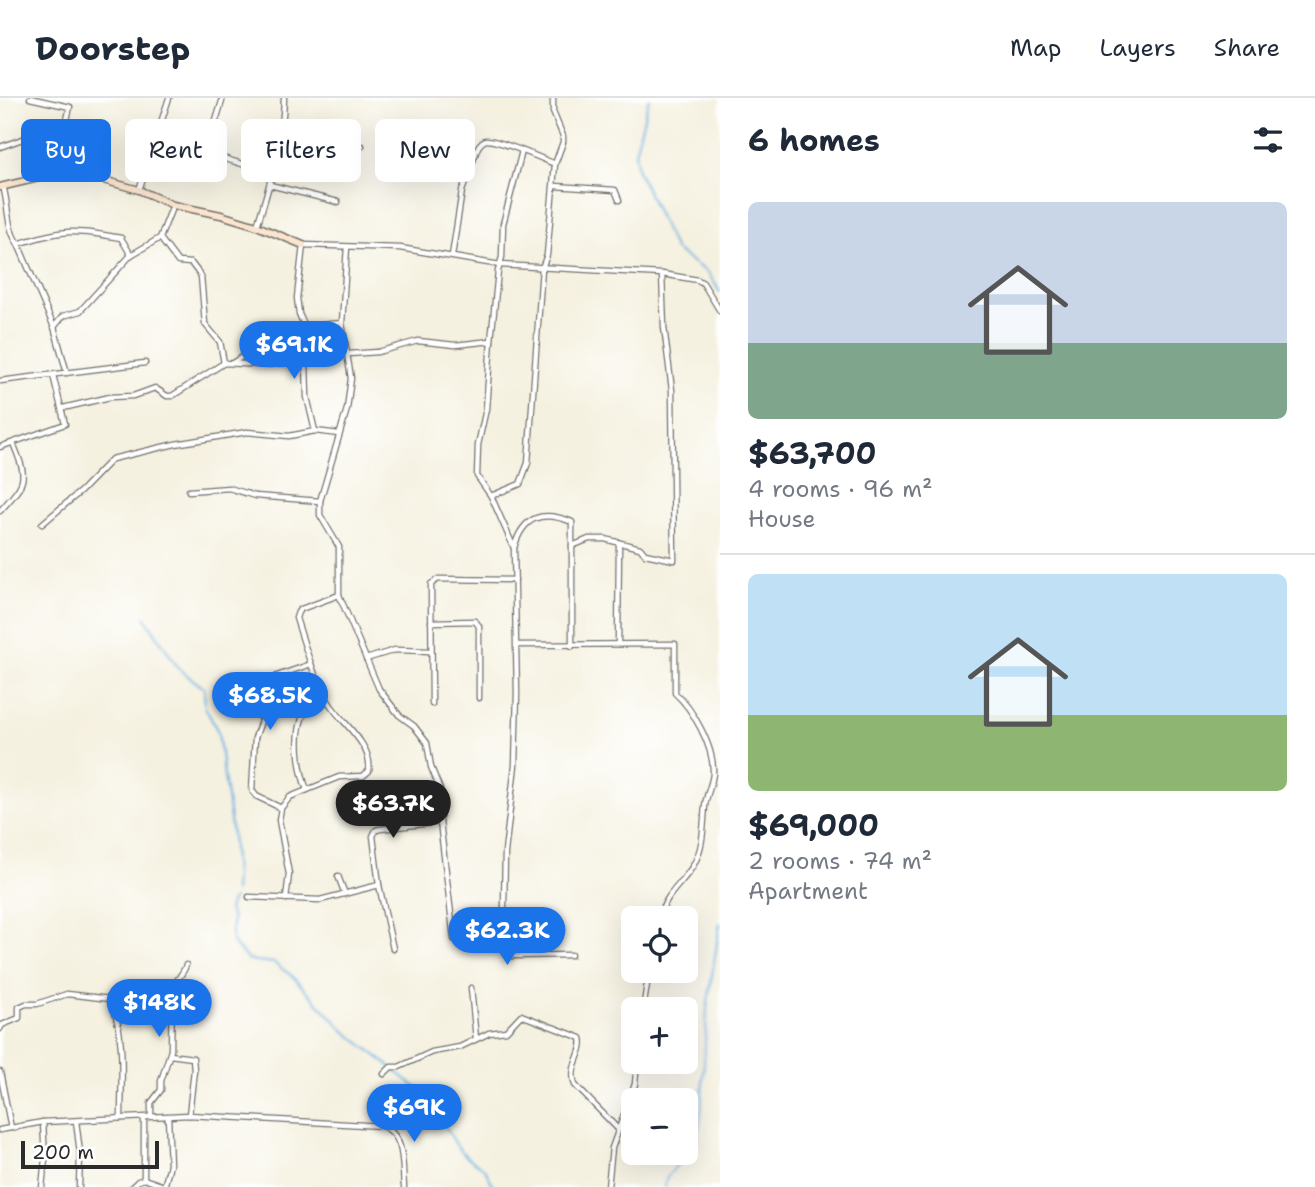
<!DOCTYPE html>
<meta charset="utf-8">
<style>
body{margin:0;font-family:"Shantell Sans",sans-serif;background:#f6f6f7;color:#1f2937;height:100vh;display:flex;flex-direction:column;font-size:26px;white-space:nowrap}
*{box-sizing:border-box;margin:0}
p{font-size:23px;color:#747a83}
.icon{flex:none;width:38px;height:38px;fill:none;stroke:currentColor;stroke-width:2;stroke-linecap:round;stroke-linejoin:round}
.map{position:relative;flex:1;overflow:hidden}
.panel{display:flex;flex-direction:column;background:#fff;width:595px}
.panel>*{flex:none}
.top-card{position:absolute;left:21px;top:21px;width:593px;height:63px;display:flex;gap:14px}
.fabs{position:absolute;left:621px;top:808px;display:grid;gap:14px}
.fabs a{display:grid;place-items:center;width:77px;height:77px;border-radius:10px;background:#fff;box-shadow:0 7px 28px #0002;font-size:35px}
.scale{position:absolute;left:21px;bottom:18px;width:138px;box-sizing:border-box;padding-left:7px;border:4px solid #2b2b2b;border-top:0;font-size:19px;line-height:24px;white-space:nowrap;color:#2b2b2b;-webkit-text-stroke:5px #fff;paint-order:stroke}
.price{position:absolute;translate:-50% -60px;padding:0 16px;border-radius:24px;background:#1a73e8;color:#fff;font-size:23px;line-height:46px;filter:drop-shadow(0 2px 4px #0008)}
.price::after{content:'';position:absolute;left:50%;top:42px;width:21px;height:16px;margin-left:-10px;background:inherit;clip-path:polygon(0 0,100% 0,50% 100%)}
.price.on{background:#222;color:#fff}
ul{padding:0;list-style:none}
li{display:grid;align-content:center;gap:14px;height:371px;padding:0 28px}
li+li{border-top:2px solid #e0e1e3}
li span{display:grid;place-items:center;height:217px;border-radius:10px;color:#555}
li>.icon{margin-inline-start:auto}
span .icon{width:126px;height:126px;fill:#fffc;stroke-width:1}
li b{font-size:30px}
h2{display:flex;justify-content:space-between;align-items:center;height:84px;padding:0 28px;font-size:30px}
.pill{padding:0 24px;border-radius:10px;background:#fff;box-shadow:0 7px 28px #0002;font-size:24px;line-height:63px}
.pill.on{background:#1a73e8;color:#fff}
header{display:flex;align-items:center;gap:42px;box-sizing:border-box;height:98px;padding:0 35px;background:#fff;border-bottom:2px solid #e0e1e3}
header strong{font-size:33px}
nav{display:flex;gap:38px;margin-inline-start:auto;font-size:24px}
main{display:flex;flex:1;min-height:0}
.map>svg:first-child{display:block}
.lines{fill:none;stroke-linecap:round;stroke-linejoin:round}
.stream{stroke:#69b1e0;stroke-width:2}
.street-casing{stroke:#72706a;stroke-width:7}
.secondary-casing{stroke:#72706a;stroke-width:9}
.street{stroke:#fff;stroke-width:4.5}
.secondary{stroke:#fce5cf;stroke-width:6}
</style>
<header>
<strong>Doorstep</strong>
<nav><a>Map</a><a>Layers</a><a>Share</a></nav>
</header>
<main>
<div class="map">
<svg width="720" height="1089" viewBox="0 0 720 1089">
<rect width="100%" height="100%" fill="#fff"/>
<filter id="ink" filterUnits="userSpaceOnUse"><feTurbulence type="fractalNoise" baseFrequency=".0143" numOctaves="2"/><feDisplacementMap in="SourceGraphic" scale="14" xChannelSelector="R" yChannelSelector="G"/><feConvolveMatrix kernelMatrix="1 2 1 2 8 2 1 2 1" color-interpolation-filters="sRGB"/></filter>
<filter id="wash" filterUnits="userSpaceOnUse"><feTurbulence type="fractalNoise" baseFrequency=".00686" numOctaves="4" result="noise"/><feDisplacementMap in="SourceGraphic" scale="28" xChannelSelector="R" yChannelSelector="G"/><feGaussianBlur stdDeviation="1.57" result="paint"/><feColorMatrix in="noise" values="0 0 0 0 0 0 0 0 0 0 0 0 0 0 0 0 0 1.4 0 .05"/><feComposite in="paint" operator="in"/></filter>
<g filter="url(#wash)">
<rect width="100%" height="100%" fill="#f5f1e0"/>
<g class="lines">
<!-- stream -->
<g class="stream">
<polyline points="649,0 635,54 638,73 675,152 708,175 720,194"/>
<polyline points="145,519 179,571 204,590 205,609 218,634 232,736 235,776 234,794"/>
<polyline points="233,801 228,811 232,820 232,844 248,862 274,865 292,878 346,934 426,997 457,1048 467,1059 485,1071 494,1089"/>
<polyline points="686,1055 696,1046 701,1017 707,910 720,825"/>
<polyline points="665,1089 666,1081 685,1056"/>
</g>
</g>
</g>
<g filter="url(#ink)">
<g class="lines">
<!-- street casing -->
<g class="street-casing">
<g id="street">
<polyline points="283,27 362,48"/>
<polyline points="0,49 28,39 59,35 65,30 70,9 30,0"/>
<polyline points="206,55 272,75"/>
<polyline points="151,59 198,65 206,55 223,0"/>
<polyline points="270,87 338,104"/>
<path d="M3,88C9,108 6,129 18,146L54,229L67,275"/>
<polyline points="555,88 615,92 619,102"/>
<polyline points="139,92 169,0"/>
<path d="M257,128C270,86 283,44 284,0"/>
<polyline points="160,140 178,164 191,165 201,178 205,226 220,244 224,265"/>
<path d="M18,146C63,131 75,131 121,140L131,157"/>
<polyline points="347,149 342,225 351,280 347,311 320,403 320,417 339,449 339,497 379,591 399,617 414,628 427,645 431,669 441,694 440,724 454,841"/>
<path d="M452,158L462,93L478,49C480,46 482,43 486,42C497,41 543,61 555,66"/>
<polyline points="54,229 63,218 80,213 131,157 160,140 173,107"/>
<polyline points="491,243 486,311 478,347 477,378 491,398 514,450 517,595 515,667 505,754 504,809 508,851 512,858 571,857"/>
<polyline points="348,256 378,254 418,243 455,247 491,243 498,173 502,159 503,126 522,53"/>
<path d="M234,264C266,242 302,227 342,225"/>
<polyline points="0,283 145,265"/>
<polyline points="63,310 110,299 133,298 155,290 167,298 172,298 224,265 266,267 291,264 305,269"/>
<polyline points="315,333 307,299 305,229 299,216 297,200 303,147 400,150 500,167 662,176 698,182 703,185 720,213"/>
<polyline points="0,349 65,326 53,277"/>
<polyline points="189,393 229,390 255,398 320,403"/>
<polyline points="491,398 520,386 528,365 542,170 547,157 555,66 563,44 563,38 553,14 553,0"/>
<path d="M0,413C27,383 28,382 13,345"/>
<polyline points="42,426 81,393 112,361 175,346 247,334 289,338 315,333 339,336"/>
<polyline points="572,448 589,441 605,441 640,450 645,456 674,462 672,292 664,229 662,176"/>
<path d="M514,450C523,418 542,412 572,424V548"/>
<polyline points="431,524 475,523 479,528 479,600"/>
<polyline points="618,546 619,445"/>
<path d="M517,547L675,546V595C693,611 713,648 713,672C714,683 706,696 705,708C703,729 704,747 694,766C683,786 663,797 660,821"/>
<polyline points="366,561 395,552 430,553"/>
<polyline points="432,606 431,486 438,481 515,482"/>
<path d="M307,692C299,672 294,636 304,616L328,603"/>
<polyline points="281,710 256,698 252,692 255,640 277,578 311,566"/>
<polyline points="338,778 345,796"/>
<polyline points="249,799 320,802 379,787"/>
<path d="M286,801L289,776L279,722L281,710L290,699L339,679L363,678L369,673C373,646 341,625 328,603C313,578 305,548 296,520L298,514L301,511L339,497"/>
<polyline points="393,851 379,787 373,738 376,732 380,731 440,724"/>
<polyline points="471,890 476,941"/>
<polyline points="643,912 649,873"/>
<path d="M0,931L2,927L19,920V909L26,906H37L67,896L110,901C126,936 121,983 121,1020"/>
<polyline points="170,957 193,960 194,972 189,1017"/>
<polyline points="0,974 11,1030"/>
<path d="M384,976L391,969H399L432,954L460,949L489,935L506,933L521,917L581,940C585,955 568,967 575,987L618,1031"/>
<path d="M151,1018V1005L161,992V983L171,952L172,893C174,883 183,877 186,867"/>
<polyline points="144,1020 144,1081"/>
<polyline points="76,1023 80,1055 79,1089"/>
<path d="M0,1032L43,1024L189,1017L382,1028C406,1037 402,1068 404,1089"/>
<polyline points="42,1089 45,1061 43,1024"/>
<polyline points="132,1089 138,1083 144,1081 164,1088"/>
<polyline points="164,1089 170,1067 168,1019"/>
<polyline points="608,1089 612,1050 635,986 637,964"/>
</g>
</g>
<!-- secondary casing -->
<g class="secondary-casing">
<polyline id="secondary" points="0,89 47,78 89,78 139,92 173,107 221,117 257,128 303,147"/>
</g>
<!-- street -->
<use href="#street" class="street"/>
<!-- secondary -->
<use href="#secondary" class="secondary"/>
</g>
</g>
</svg>
<div class="fabs">
<a><svg class="icon" aria-label="locate" viewBox="0 0 24 24"><circle cx="12" cy="12" r="6"/><path d="M12 2v4M12 18v4M2 12h4M18 12h4"/></svg></a>
<a>+</a>
<a>−</a>
</div>
<div class="scale">200 m</div>
<b class="price" style="left:294px;top:283px">$69.1K</b>
<b class="price" style="left:270px;top:634px">$68.5K</b>
<b class="price on" style="left:393px;top:742px">$63.7K</b>
<b class="price" style="left:507px;top:869px">$62.3K</b>
<b class="price" style="left:159px;top:941px">$148K</b>
<b class="price" style="left:414px;top:1046px">$69K</b>
<div class="top-card">
<a class="pill on">Buy</a>
<a class="pill">Rent</a>
<a class="pill">Filters</a>
<a class="pill">New</a>
</div>
</div>
<section class="panel">
<h2>6 homes<svg class="icon" aria-label="filters" viewBox="0 0 24 24"><path d="M4 7h16M4 17h16"/><circle cx="9" cy="7" r="2"/><circle cx="15" cy="17" r="2"/></svg></h2>
<ul>
<li><span style="background:linear-gradient(#c9d6e8 65%,#7fa58c 0)"><svg class="icon" aria-label="home" viewBox="0 0 24 24"><path d="M3 11l9-7 9 7M6 9v11h12V9"/></svg></span><div><b>$63,700</b><p>4 rooms · 96 m²</p><p>House</p></div></li>
<li><span style="background:linear-gradient(#bfe0f5 65%,#8fb573 0)"><svg class="icon" aria-label="home" viewBox="0 0 24 24"><path d="M3 11l9-7 9 7M6 9v11h12V9"/></svg></span><div><b>$69,000</b><p>2 rooms · 74 m²</p><p>Apartment</p></div></li>
</ul>
</section>
</main>
